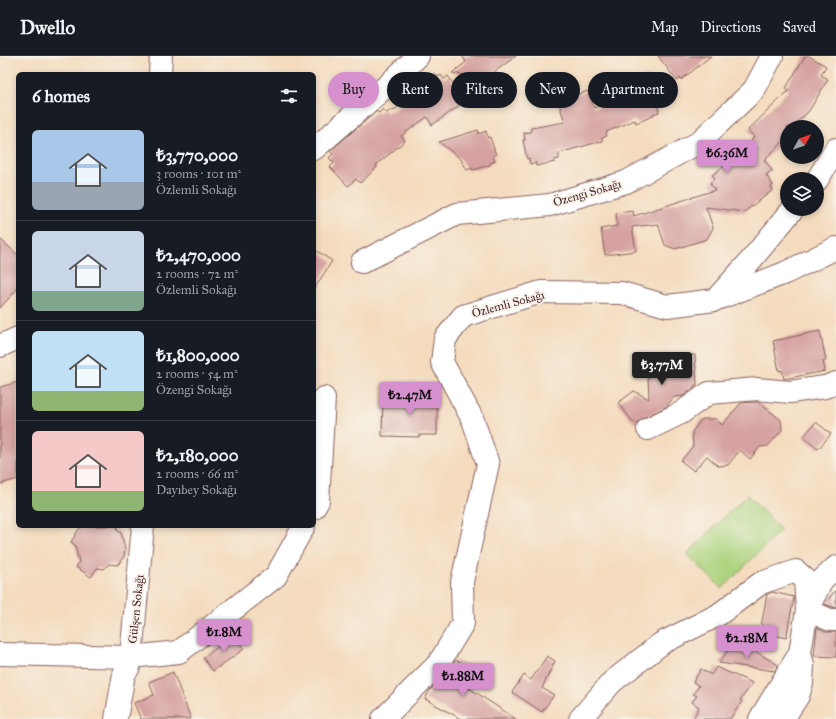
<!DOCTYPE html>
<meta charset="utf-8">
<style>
body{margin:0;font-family:"IM FELL Great Primer",serif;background:#20242c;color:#f1f3f6;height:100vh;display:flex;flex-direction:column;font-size:15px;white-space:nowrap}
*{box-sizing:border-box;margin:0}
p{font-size:13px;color:#9ea1a6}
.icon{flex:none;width:22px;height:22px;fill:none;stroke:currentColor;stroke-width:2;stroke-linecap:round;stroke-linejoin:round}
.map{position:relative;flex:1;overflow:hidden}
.side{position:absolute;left:16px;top:16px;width:300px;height:456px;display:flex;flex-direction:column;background:#171b24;border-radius:6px;box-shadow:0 2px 6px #0003}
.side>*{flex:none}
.top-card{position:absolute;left:328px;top:16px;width:380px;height:36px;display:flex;gap:8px}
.needle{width:26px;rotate:50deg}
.buttons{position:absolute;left:780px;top:64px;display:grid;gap:8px}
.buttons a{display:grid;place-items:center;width:44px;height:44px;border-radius:50%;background:#171b24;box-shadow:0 2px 6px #0003;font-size:20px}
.price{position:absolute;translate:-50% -34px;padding:0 9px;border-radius:4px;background:#d690ce;color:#111;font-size:13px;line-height:26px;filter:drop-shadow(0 1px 2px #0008)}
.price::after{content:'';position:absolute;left:50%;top:24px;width:12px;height:9px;margin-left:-6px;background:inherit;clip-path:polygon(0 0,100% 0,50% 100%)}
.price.current{background:#222;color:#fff}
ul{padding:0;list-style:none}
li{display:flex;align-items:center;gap:12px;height:100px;padding:0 16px}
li+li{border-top:1px solid #363941}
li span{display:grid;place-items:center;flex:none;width:112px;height:80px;border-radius:6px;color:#555}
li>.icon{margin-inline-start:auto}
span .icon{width:48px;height:48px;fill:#fffc;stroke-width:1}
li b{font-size:17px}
h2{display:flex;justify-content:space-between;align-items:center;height:48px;padding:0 16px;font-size:17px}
.chip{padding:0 14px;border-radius:18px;background:#171b24;box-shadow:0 2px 6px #0003;font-size:14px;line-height:36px}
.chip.current{background:#d690ce;color:#111}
header{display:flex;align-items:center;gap:24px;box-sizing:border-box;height:56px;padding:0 20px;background:#171b24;border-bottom:1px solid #363941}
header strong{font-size:19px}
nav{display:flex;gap:22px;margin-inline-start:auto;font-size:14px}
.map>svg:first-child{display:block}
.green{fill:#acd37d;stroke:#7b7954}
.building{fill:#d5a2a1}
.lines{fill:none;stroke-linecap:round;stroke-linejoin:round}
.minor-casing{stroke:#86615e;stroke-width:24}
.tertiary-casing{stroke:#86615e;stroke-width:24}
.minor{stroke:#fff;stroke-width:22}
.tertiary{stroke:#fff;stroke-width:22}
.labels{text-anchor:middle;stroke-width:4;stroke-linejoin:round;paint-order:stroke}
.street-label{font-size:12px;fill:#4a1f2b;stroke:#f7f3e8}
</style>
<header>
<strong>Dwello</strong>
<nav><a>Map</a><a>Directions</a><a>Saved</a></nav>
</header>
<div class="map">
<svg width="836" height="663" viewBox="0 0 836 663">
<rect width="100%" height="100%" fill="#f7f3e8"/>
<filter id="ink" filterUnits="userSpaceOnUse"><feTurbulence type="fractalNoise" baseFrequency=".025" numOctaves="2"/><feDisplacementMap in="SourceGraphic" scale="8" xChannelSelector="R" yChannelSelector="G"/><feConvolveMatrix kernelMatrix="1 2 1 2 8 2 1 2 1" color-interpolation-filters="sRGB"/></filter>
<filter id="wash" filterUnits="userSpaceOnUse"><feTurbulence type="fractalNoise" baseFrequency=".012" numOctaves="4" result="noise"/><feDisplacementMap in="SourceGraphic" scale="16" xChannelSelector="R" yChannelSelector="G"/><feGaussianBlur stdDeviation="0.9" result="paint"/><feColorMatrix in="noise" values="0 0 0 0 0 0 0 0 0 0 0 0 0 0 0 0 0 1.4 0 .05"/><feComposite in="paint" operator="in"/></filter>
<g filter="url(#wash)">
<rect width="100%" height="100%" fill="#f4dbbe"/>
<!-- green -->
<polygon class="green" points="747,439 781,474 722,533 687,498"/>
<g id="blocks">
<!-- building -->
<g class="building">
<polygon points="462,0 516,0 486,22 452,17 466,6"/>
<polygon points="658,0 711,0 681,24 680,22 677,25"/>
<polygon points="805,0 809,0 826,10 821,19 828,23 809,55 792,71 787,71 787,82 764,104 772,114 766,119 773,129 771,131 773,134 744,156 706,151 713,172 707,183 675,193 665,189 658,168 632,171 636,195 605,199 601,173 617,170 616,157 633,155 634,160 715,134 710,127 715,122 712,119 731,105 733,108 757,90 751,84 754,81 748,74 789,34 786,32"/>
<polygon points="435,17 438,21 441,19 444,23 448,20 460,37 457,40 459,43 455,46 459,50 432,69 427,61 401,80 405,85 376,109 377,111 375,113 360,127 356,123 348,130 330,111 334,107 329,102 333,98 330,95 377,55 379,57 383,53 387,57 391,54 393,55 416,37 413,33"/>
<polygon points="648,20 660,48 657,49 659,56 653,58 653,60 636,67 635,64 606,76 607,80 602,82 602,85 559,97 559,103 554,104 555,106 536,110 536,107 530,108 529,102 527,103 523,84 525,84 524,77 531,76 531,72 565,66 558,45 588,35 594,52 620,43 615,25 628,21 630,26"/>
<polygon points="478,74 479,78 486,75 488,82 490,81 496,99 493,100 495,105 490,107 490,109 473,114 472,112 467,114 461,103 439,86"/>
<polygon points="0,183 18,199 18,232 0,252"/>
<polygon points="314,193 332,205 314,233"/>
<polygon points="820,275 826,305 823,305 825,315 784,323 782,314 779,315 773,285"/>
<polygon points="695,299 697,329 694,330 694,332 683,340 674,341 666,351 643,362 637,367 633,366 618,347 634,335 649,343 647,302"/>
<polygon points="18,326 18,423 0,428 0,331"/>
<polygon points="398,336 434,340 434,350 437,352 437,379 419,379 419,381 382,380 383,343 398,343"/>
<polygon points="758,346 781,364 782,374 768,390 760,391 750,403 740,394 728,409 718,410 707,400 694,415 681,405 693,390 692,376 702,363 716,363 722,369 741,347"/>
<polygon points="816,366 831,378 818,393 803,381"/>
<polygon points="85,470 117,470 118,475 121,477 125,493 124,500 118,509 109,508 104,513 97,512 91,521 76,511 79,506 75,489 71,486 79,473"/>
<polygon points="836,534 836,552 824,548"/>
<polygon points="772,536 794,541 786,582 760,576 767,538"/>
<polygon points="817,572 825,576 836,576 836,601 814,600"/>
<polygon points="234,579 244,593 213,615 203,602"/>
<polygon points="734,586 744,592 750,592 778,609 775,615 719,607"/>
<polygon points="547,600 555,605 542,632 554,639 542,656 512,636 524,619 531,624"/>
<polygon points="456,604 471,612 466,620 470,622 466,630 516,663 461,663 425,643 430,634 448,616"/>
<polygon points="716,611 753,627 740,644 742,645 730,663 693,663 699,651 692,646 697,640 693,638 699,630 693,626 701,613 711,619"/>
<polygon points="173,616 191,663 141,663 134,647 154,639 149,626"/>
</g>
</g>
</g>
<g filter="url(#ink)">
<use href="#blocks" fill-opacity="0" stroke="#86615e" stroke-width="1"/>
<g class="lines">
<!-- minor casing -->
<g class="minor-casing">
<g id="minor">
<polyline points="160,18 161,0"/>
<polyline points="314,93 390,27 418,0"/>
<polyline points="817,124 836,93"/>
<polyline points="362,206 457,158 550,149 626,126 698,87 754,34 772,0"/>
<polyline points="720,242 785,217 836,192"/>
<polyline points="0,290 18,282"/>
<polyline points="648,373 681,357 709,337 757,333 790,336 825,331 836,327"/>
<polyline points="314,452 318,445 324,342"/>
<polyline points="0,598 131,601 179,596 276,520 304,470"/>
<polyline points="116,663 124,618 129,611 131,601 143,470"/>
<polyline points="383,663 439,607 463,567 462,526 488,408 473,364 442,306 445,283 463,260 541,236 622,237 667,250 715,244 751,204 793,153"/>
<polyline points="580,663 612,626 662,587 718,559 761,527 796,515 805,523 807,554 830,564 836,564"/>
<polyline points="760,663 800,597"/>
</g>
</g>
<!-- tertiary casing -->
<g class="tertiary-casing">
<polyline id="tertiary" points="783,663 798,640 802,627 803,609 800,597 807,554 822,524 836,511"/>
</g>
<!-- minor -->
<use href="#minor" class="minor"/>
<!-- tertiary -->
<use href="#tertiary" class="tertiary"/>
</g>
</g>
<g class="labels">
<!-- street labels -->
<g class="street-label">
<text transform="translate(587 137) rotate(-16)" y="4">Özengi Sokağı</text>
<text transform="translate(508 248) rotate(-15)" y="4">Özlemli Sokağı</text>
<text transform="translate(136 553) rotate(-84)" y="4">Gülşen Sokağı</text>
</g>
</g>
</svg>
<div class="buttons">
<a><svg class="needle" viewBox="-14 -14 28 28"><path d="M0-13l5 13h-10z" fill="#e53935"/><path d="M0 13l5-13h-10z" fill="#9ea1a6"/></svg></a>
<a><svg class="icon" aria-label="layers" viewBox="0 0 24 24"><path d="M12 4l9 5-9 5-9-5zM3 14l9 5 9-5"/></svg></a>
</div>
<b class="price" style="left:727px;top:118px">₺6.36M</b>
<b class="price current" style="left:662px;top:330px">₺3.77M</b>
<b class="price" style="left:410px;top:360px">₺2.47M</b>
<b class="price" style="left:224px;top:597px">₺1.8M</b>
<b class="price" style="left:747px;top:603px">₺2.18M</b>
<b class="price" style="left:463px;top:641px">₺1.88M</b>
<div class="top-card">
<a class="chip current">Buy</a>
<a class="chip">Rent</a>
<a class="chip">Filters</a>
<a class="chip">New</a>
<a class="chip">Apartment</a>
</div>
<section class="side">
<h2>6 homes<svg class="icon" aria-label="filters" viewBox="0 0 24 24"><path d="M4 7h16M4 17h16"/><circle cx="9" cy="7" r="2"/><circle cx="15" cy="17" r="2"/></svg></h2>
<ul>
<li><span style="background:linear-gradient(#a9c7e8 65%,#9aa5b1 0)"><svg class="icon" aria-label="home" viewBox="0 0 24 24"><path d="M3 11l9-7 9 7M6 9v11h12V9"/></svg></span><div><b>₺3,770,000</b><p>3 rooms · 101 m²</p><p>Özlemli Sokağı</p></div></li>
<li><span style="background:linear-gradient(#c9d6e8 75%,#7fa58c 0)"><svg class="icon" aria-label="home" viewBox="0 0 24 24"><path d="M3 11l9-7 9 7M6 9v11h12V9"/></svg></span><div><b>₺2,470,000</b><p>2 rooms · 72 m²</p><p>Özlemli Sokağı</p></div></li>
<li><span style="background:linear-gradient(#bfe0f5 75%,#8fb573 0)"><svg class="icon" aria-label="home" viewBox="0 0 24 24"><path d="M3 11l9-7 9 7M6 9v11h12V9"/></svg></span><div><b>₺1,800,000</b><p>2 rooms · 54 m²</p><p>Özengi Sokağı</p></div></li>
<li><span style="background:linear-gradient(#f6c9c9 75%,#8fb573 0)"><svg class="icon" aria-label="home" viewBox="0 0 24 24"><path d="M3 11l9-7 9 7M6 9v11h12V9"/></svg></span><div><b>₺2,180,000</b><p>2 rooms · 66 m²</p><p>Dayıbey Sokağı</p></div></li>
</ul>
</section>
</div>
